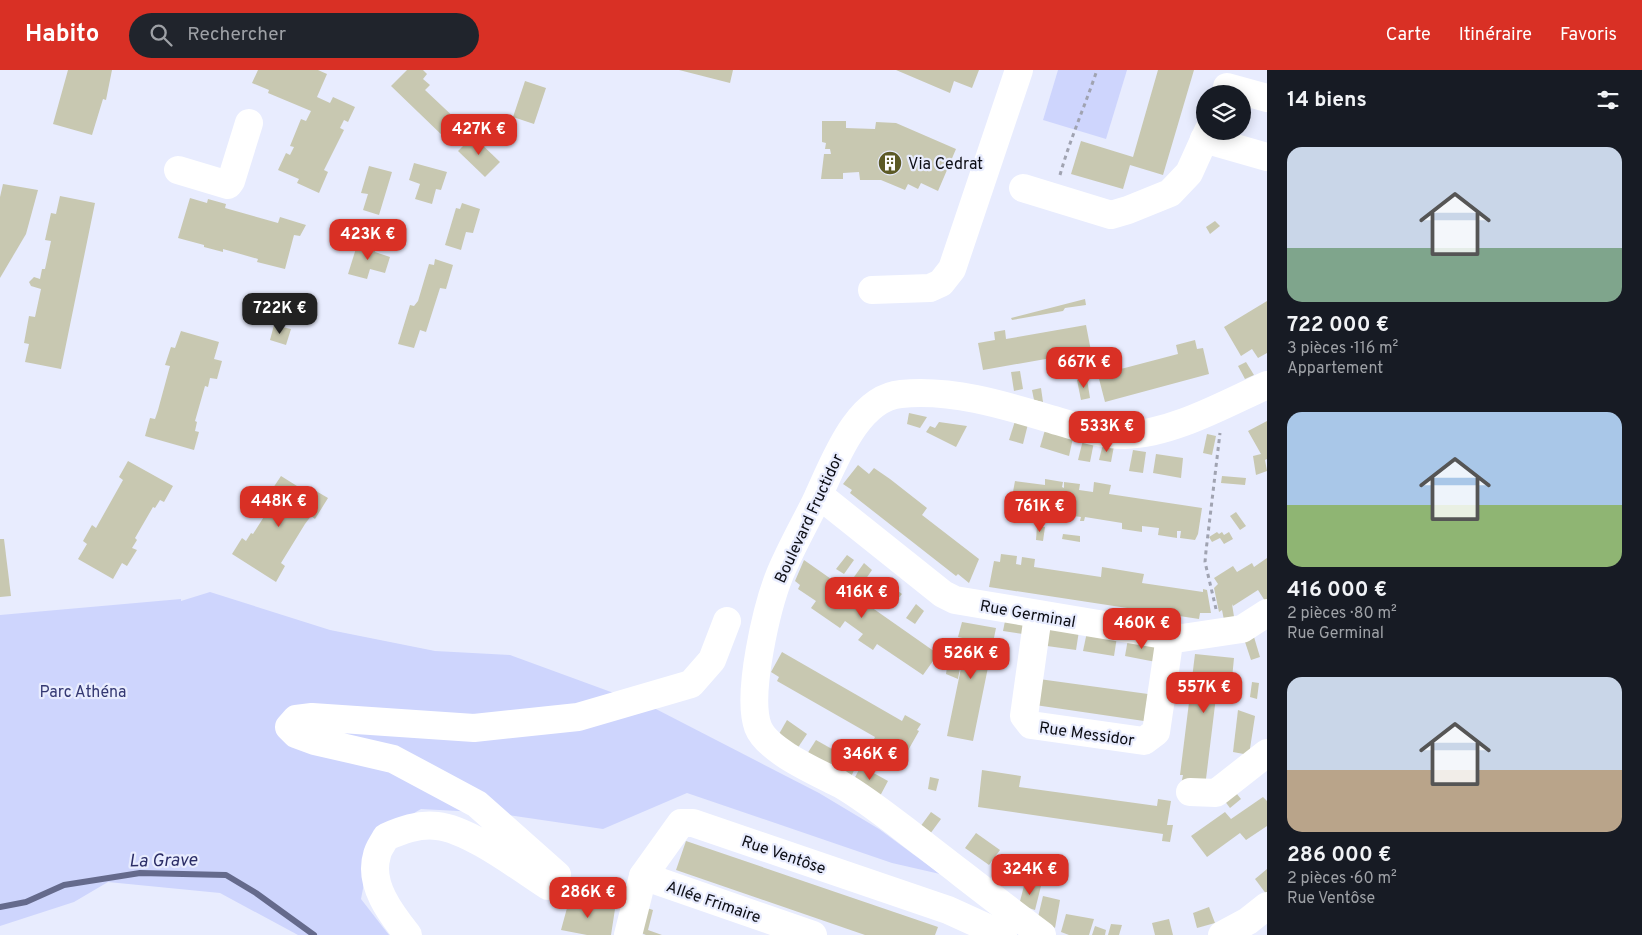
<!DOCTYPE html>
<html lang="fr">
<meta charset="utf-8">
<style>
body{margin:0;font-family:Overpass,sans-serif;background:#20242c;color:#f1f3f6;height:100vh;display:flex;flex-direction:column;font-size:19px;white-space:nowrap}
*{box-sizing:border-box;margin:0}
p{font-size:16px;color:#9ea1a6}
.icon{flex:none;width:28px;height:28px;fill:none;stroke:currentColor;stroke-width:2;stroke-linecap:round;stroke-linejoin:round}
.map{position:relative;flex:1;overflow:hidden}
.side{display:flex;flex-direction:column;background:#171b24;width:375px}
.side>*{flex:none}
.tools{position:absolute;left:1196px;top:15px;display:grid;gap:10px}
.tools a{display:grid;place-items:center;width:55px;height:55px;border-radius:50%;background:#171b24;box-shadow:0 2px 12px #0003;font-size:25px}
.price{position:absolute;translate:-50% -42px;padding:0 11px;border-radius:10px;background:#d93025;color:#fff;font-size:16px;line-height:32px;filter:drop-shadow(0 1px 2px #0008)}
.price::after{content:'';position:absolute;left:50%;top:30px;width:15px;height:11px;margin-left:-8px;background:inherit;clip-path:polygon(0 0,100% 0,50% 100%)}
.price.on{background:#222;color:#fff}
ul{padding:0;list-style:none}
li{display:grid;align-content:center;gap:10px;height:265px;padding:0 20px}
li span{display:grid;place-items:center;height:155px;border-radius:15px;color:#555}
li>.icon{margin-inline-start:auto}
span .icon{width:90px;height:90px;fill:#fffc;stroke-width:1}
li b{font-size:21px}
h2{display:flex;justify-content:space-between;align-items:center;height:60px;padding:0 20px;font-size:21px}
header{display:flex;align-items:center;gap:30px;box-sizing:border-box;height:70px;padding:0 25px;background:#d93025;color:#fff}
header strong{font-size:24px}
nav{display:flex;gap:28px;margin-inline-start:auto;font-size:18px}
.search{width:350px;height:45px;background:#20242c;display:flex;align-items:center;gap:12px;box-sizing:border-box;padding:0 18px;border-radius:28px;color:#9ea1a6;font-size:19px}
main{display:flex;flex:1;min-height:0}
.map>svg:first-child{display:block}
.green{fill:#ced5fd}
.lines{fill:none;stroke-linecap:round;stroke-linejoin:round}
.stream{stroke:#656a8c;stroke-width:6}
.building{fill:#c8c8b1}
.path{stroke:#a0a3b1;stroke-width:3;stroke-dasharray:4 4;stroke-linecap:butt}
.minor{stroke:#fff;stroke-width:28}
.labels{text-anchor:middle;stroke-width:4.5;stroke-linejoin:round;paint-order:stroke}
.poi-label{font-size:16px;fill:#0c0d14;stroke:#e8ecfe;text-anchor:start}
.street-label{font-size:16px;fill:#0c0d14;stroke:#e8ecfe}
.park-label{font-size:16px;fill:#343872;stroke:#e8ecfe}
.water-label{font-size:18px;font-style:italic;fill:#2b2d66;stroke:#e8ecfe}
</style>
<header>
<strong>Habito</strong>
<div class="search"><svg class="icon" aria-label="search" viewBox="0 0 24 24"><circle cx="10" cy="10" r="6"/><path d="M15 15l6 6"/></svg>Rechercher</div>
<nav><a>Carte</a><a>Itinéraire</a><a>Favoris</a></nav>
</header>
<main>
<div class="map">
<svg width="1267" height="865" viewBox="0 0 1267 865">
<rect width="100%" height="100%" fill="#e8ecfe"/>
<!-- green -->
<g class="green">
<polygon points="1058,0 1127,0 1106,69 1043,50"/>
<polygon points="210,522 330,560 435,581 510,585 652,637 819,723 879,759 940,804 892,793 687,723 603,759 495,743 421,739 373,767 361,829 389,865 298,865 220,823 108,812 74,832 0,856 0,545 181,529 181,531"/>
</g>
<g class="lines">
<!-- stream -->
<polyline class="stream" points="0,837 26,832 64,815 140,803 226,805 256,823 314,865"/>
</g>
<!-- building -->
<g class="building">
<polygon points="68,0 112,0 106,30 103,29 92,65 53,54"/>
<polygon points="258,0 318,0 327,4 317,27 330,33 333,27 355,37 348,52 344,50 340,58 344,60 324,100 328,102 319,123 297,113 299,109 278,100 286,83 290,85 294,77 290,76 301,49 306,51 311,41 268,23 269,20 252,13"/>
<polygon points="407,0 423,0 427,4 423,9 430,15 425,20 460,53 445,68 391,16"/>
<polygon points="679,0 733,0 730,13"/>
<polygon points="896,0 979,0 972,18 954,11 950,23"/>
<polygon points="1158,0 1194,0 1163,105 1130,95 1123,119 1071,104 1081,71 1133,87"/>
<polygon points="525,11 546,18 534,54 513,47"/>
<polygon points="822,51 846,51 846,58 875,59 876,52 896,53 956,79 938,121 921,113 918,119 908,114 905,120 881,110 860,110 859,102 843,103 843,109 821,109 824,84 831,84 830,79 825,79 826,73 822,72"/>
<polygon points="473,66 500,92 485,107 458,81"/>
<polygon points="414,93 447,102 441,120 436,119 432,134 415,129 420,114 409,110"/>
<polygon points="369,96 392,102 379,145 363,140 368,124 361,123"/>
<polygon points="3,114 38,120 26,164 0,208 0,127"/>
<polygon points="60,126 95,133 61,299 25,292 29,274 24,273 29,246 35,247 41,219 31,216 29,212 34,207 40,209 42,199 45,199 51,171 45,170 51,143 56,144"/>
<polygon points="190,128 207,133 208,129 226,134 225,138 278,153 280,147 306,155 300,166 294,165 285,199 257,192 258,189 223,179 223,182 204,177 204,175 178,168"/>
<polygon points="462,133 480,139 473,163 466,162 461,180 445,175 456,138 460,139"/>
<polygon points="1215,151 1220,156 1210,164 1206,157"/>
<polygon points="358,172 376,177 375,182 390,187 385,203 370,199 367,209 348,204"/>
<polygon points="435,189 453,195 446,219 440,218 426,262 420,260 414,278 398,274 410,235 414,236 418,231 429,194 434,195"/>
<polygon points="1085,229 1086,235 1065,238 1063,241 1012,250 1011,248"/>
<polygon points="1267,231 1267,283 1258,288 1252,279 1241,286 1224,257"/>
<polygon points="274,255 291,259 286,275 270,270"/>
<polygon points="1086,255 1091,281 983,300 978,273 995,270 994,262 1005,260 1006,269"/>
<polygon points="181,261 219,272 214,289 222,291 217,309 210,308 208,317 205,316 195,351 197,352 195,361 199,362 194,380 145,366 150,348 155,349 158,340 170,296 165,295 171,277 175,278"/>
<polygon points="1195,270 1197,279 1203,278 1209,304 1105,332 1098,305 1178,284 1176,275"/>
<polygon points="1246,292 1254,305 1245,309 1238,296"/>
<polygon points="1020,301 1023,319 1014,321 1011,302"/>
<polygon points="1087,309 1090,328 1081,330 1077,310"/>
<polygon points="1041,318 1043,332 1034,330 1032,320"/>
<polygon points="909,343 927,347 920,358 907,354"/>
<polygon points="1015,351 1028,354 1023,374 1009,370"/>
<polygon points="1267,351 1267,389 1265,390 1267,401 1256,405 1253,386 1261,384 1248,361"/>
<polygon points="939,352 967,356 956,377 926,362 930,356 935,358"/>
<polygon points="1045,360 1073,368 1069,386 1040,377"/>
<polygon points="1207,364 1216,366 1212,385 1203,383"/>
<polygon points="1083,370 1094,372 1090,392 1078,390"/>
<polygon points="1103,374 1114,376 1111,392 1099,390"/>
<polygon points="1133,380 1146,382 1143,403 1129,401"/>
<polygon points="1156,384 1183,388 1181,408 1153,403"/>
<polygon points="128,391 173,416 164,432 160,430 155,438 153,437 135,468 137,470 132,478 137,480 127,496 122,493 113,509 78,489 87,474 83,471 92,455 96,458 123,410 119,407"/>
<polygon points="858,395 869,404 874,398 890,409 927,438 922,445 979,489 969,513 958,504 956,506 850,423 852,420 843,414"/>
<polygon points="281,406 313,426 316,421 328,428 315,449 311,446 305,454 281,493 285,496 276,512 232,484 242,468 246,471 251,463 253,464 272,434 270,432 275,424 271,421"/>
<polygon points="1222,406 1246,408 1245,415 1221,413"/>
<polygon points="1045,409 1063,412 1062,417 1064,418 1064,412 1080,414 1079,420 1093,422 1094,412 1111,415 1109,424 1202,438 1198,464 1195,470 1180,468 1181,461 1177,461 1177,468 1158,465 1159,458 1142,456 1142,462 1122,459 1122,453 1085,447 1084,451 1080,451 1081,447 1030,440 1030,446 1009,443 1015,411 1045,415"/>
<polygon points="1236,442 1246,456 1240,460 1230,446"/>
<polygon points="1037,456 1045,457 1043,471 1036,470"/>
<polygon points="1217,462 1219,464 1222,462 1224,465 1229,462 1233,469 1224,474 1220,468 1212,472 1209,467"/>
<polygon points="1063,464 1080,466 1080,472 1062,469"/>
<polygon points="0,469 4,469 11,526 0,527"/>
<polygon points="1001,484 1017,486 1016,494 1021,495 1022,487 1035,489 1034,497 1101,507 1102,497 1144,504 1142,513 1203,522 1203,519 1207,520 1211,543 1200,543 1199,549 989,517 994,491 1000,492"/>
<polygon points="847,485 854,490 844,504 836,499"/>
<polygon points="1267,488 1267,530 1265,531 1258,520 1233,536 1232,534 1235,553 1225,555 1222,540 1219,542 1214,518 1218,514 1214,508 1233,496 1237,502 1252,493 1254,497"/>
<polygon points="804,490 938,584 923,605 877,574 873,580 858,570 863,564 845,551 840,558 811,538 816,531 798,519 800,515 795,511"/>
<polygon points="864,493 872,500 863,513 854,507"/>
<polygon points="886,512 902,524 891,537 877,525"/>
<polygon points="916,534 924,541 915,554 906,548"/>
<polygon points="1005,551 1024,554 1023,564 1003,561"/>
<polygon points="962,552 996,558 973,671 947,666 967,569 958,567"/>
<polygon points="1050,557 1079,561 1076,580 1047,576"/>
<polygon points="1087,562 1117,567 1114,586 1083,581"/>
<polygon points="1254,567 1260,587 1251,590 1245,572"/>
<polygon points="1128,569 1159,574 1156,592 1125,586"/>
<polygon points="951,571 960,573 958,586 948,585"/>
<polygon points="782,582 902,651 905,645 921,654 917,660 919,661 906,684 903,683 898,690 886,684 887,682 872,673 875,667 777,611 779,607 771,602"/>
<polygon points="1195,584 1234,588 1230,629 1216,627 1205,717 1181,715 1183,705 1180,705"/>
<polygon points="948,590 956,592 955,597 960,598 958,609 946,604"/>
<polygon points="1039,609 1148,624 1144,651 1035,635"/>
<polygon points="1252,612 1259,613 1257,629 1250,627"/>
<polygon points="1238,640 1255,646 1249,685 1233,682"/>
<polygon points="787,650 807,664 797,679 779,664"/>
<polygon points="816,670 839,683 831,699 807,684"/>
<polygon points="847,689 857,694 850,709 839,704"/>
<polygon points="861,696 888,711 880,726 853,711"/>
<polygon points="982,700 1021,706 1019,717 1157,736 1158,729 1171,731 1167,755 1173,755 1170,772 1162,771 1163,764 978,737"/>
<polygon points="930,707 939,709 936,721 928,719"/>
<polygon points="1232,718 1241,729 1230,738 1221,726"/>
<polygon points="1263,727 1267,731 1267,756 1246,770 1240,763 1207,787 1191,766 1225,742 1231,749"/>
<polygon points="931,742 941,749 930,764 920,757"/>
<polygon points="976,763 1000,780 989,795 965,778"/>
<polygon points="686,771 938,857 935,865 865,865 676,800"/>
<polygon points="1267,799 1267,825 1255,809"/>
<polygon points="1025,812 1041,816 1035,840 1019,835"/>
<polygon points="1043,826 1060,830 1055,858 1038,847"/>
<polygon points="570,827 583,829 582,834 615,839 611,865 587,865 561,860"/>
<polygon points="641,836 653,840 648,860 662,865 646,865 639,862"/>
<polygon points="1209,837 1215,853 1197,858 1193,843"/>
<polygon points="1066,844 1094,849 1089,865 1069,865 1061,862"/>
<polygon points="1169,849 1173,865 1155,865 1152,853"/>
<polygon points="1111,854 1122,855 1119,865 1108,865"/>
<polygon points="1095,856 1106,860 1105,865 1092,865"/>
</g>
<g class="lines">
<!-- path -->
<g class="path">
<path d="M1060,105C1070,69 1085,36 1097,0"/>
<polyline points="1216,539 1205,492 1206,481 1220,363"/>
</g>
<!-- minor -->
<g class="minor">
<polyline points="1227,17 1267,28"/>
<polyline points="1204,69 1267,87"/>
<polyline points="178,100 228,115 231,111 249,53"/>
<polyline points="1023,118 1111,145 1128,140 1170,123 1189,103 1208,61"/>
<polyline points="872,220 930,218 941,213 952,199 1019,0"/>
<polyline points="819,425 943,524 955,530 1182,568 1242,559 1267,543"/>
<polyline points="1038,545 1024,646 1031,655 1144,671 1156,662 1170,566"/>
<polyline points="1190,722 1216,723 1267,683"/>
<polyline points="643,806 813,865"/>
<path d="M408,865C391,844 368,814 377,785C378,779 383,773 386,767C402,760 418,754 437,756C469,759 520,798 548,816L555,815L557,805L477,734L393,689L315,671L296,664L289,657L296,649L312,647L474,658L578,647L691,614L712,590L727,551"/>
<polyline points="628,865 643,806 681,753 693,753 948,840 1003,865"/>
<path d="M1042,865C1003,836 965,806 926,776C898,755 871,732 840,714C819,703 767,681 758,657C746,625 767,536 780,504C790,480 803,457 815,433C832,398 855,328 901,324C953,319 1004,335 1054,350C1077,357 1101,365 1125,365C1172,364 1225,334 1267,315"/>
<polyline points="1222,865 1248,851 1267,836"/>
</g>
</g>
<!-- icons -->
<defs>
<g id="building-disc" transform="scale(1.25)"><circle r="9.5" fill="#5c5a26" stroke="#e8ecfe"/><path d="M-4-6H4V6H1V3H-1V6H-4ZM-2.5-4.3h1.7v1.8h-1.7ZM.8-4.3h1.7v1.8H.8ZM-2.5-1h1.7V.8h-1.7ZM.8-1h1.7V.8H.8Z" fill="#fff"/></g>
</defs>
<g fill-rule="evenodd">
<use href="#building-disc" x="890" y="93"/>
</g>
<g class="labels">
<!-- poi labels -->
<g class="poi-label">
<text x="908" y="99">Via Cedrat</text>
</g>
<!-- street labels -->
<g class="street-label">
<text transform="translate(808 448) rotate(-65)" y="6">Boulevard Fructidor</text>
<text transform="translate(1028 543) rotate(10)" y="6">Rue Germinal</text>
<text transform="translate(1087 663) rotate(8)" y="6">Rue Messidor</text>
<text transform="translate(784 784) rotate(19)" y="6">Rue Ventôse</text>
<text transform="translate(714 831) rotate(19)" y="6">Allée Frimaire</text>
</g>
<!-- park labels -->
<g class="park-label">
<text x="83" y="627">Parc Athéna</text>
</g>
<!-- water labels -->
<g class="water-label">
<text transform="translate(163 790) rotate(-1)" y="6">La Grave</text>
</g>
</g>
</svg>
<div class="tools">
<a><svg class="icon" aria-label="layers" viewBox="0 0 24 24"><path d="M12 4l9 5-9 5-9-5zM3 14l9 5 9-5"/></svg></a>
</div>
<b class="price" style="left:479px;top:86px">427K €</b>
<b class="price" style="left:368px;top:191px">423K €</b>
<b class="price on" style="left:280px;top:265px">722K €</b>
<b class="price" style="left:1084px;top:319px">667K €</b>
<b class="price" style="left:1107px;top:383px">533K €</b>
<b class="price" style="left:279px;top:458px">448K €</b>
<b class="price" style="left:1040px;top:463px">761K €</b>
<b class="price" style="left:862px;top:549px">416K €</b>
<b class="price" style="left:1142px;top:580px">460K €</b>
<b class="price" style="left:971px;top:610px">526K €</b>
<b class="price" style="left:1204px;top:644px">557K €</b>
<b class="price" style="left:870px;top:711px">346K €</b>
<b class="price" style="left:1030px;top:826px">324K €</b>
<b class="price" style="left:588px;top:849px">286K €</b>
</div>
<section class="side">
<h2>14 biens<svg class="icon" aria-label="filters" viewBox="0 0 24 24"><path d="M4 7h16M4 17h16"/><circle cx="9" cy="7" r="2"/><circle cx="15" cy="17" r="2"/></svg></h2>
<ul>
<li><span style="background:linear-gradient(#c9d6e8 65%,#7fa58c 0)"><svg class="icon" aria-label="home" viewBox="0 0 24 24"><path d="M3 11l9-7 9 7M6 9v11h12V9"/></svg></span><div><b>722 000 €</b><p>3 pièces · 116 m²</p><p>Appartement</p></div></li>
<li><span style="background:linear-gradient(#a9c7e8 60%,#8fb573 0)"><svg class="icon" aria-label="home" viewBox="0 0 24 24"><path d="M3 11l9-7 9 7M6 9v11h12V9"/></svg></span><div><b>416 000 €</b><p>2 pièces · 80 m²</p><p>Rue Germinal</p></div></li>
<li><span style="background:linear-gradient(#c9d6e8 60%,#b9a48a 0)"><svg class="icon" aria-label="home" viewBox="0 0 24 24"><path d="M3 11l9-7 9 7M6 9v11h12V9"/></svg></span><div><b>286 000 €</b><p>2 pièces · 60 m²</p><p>Rue Ventôse</p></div></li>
</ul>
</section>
</main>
